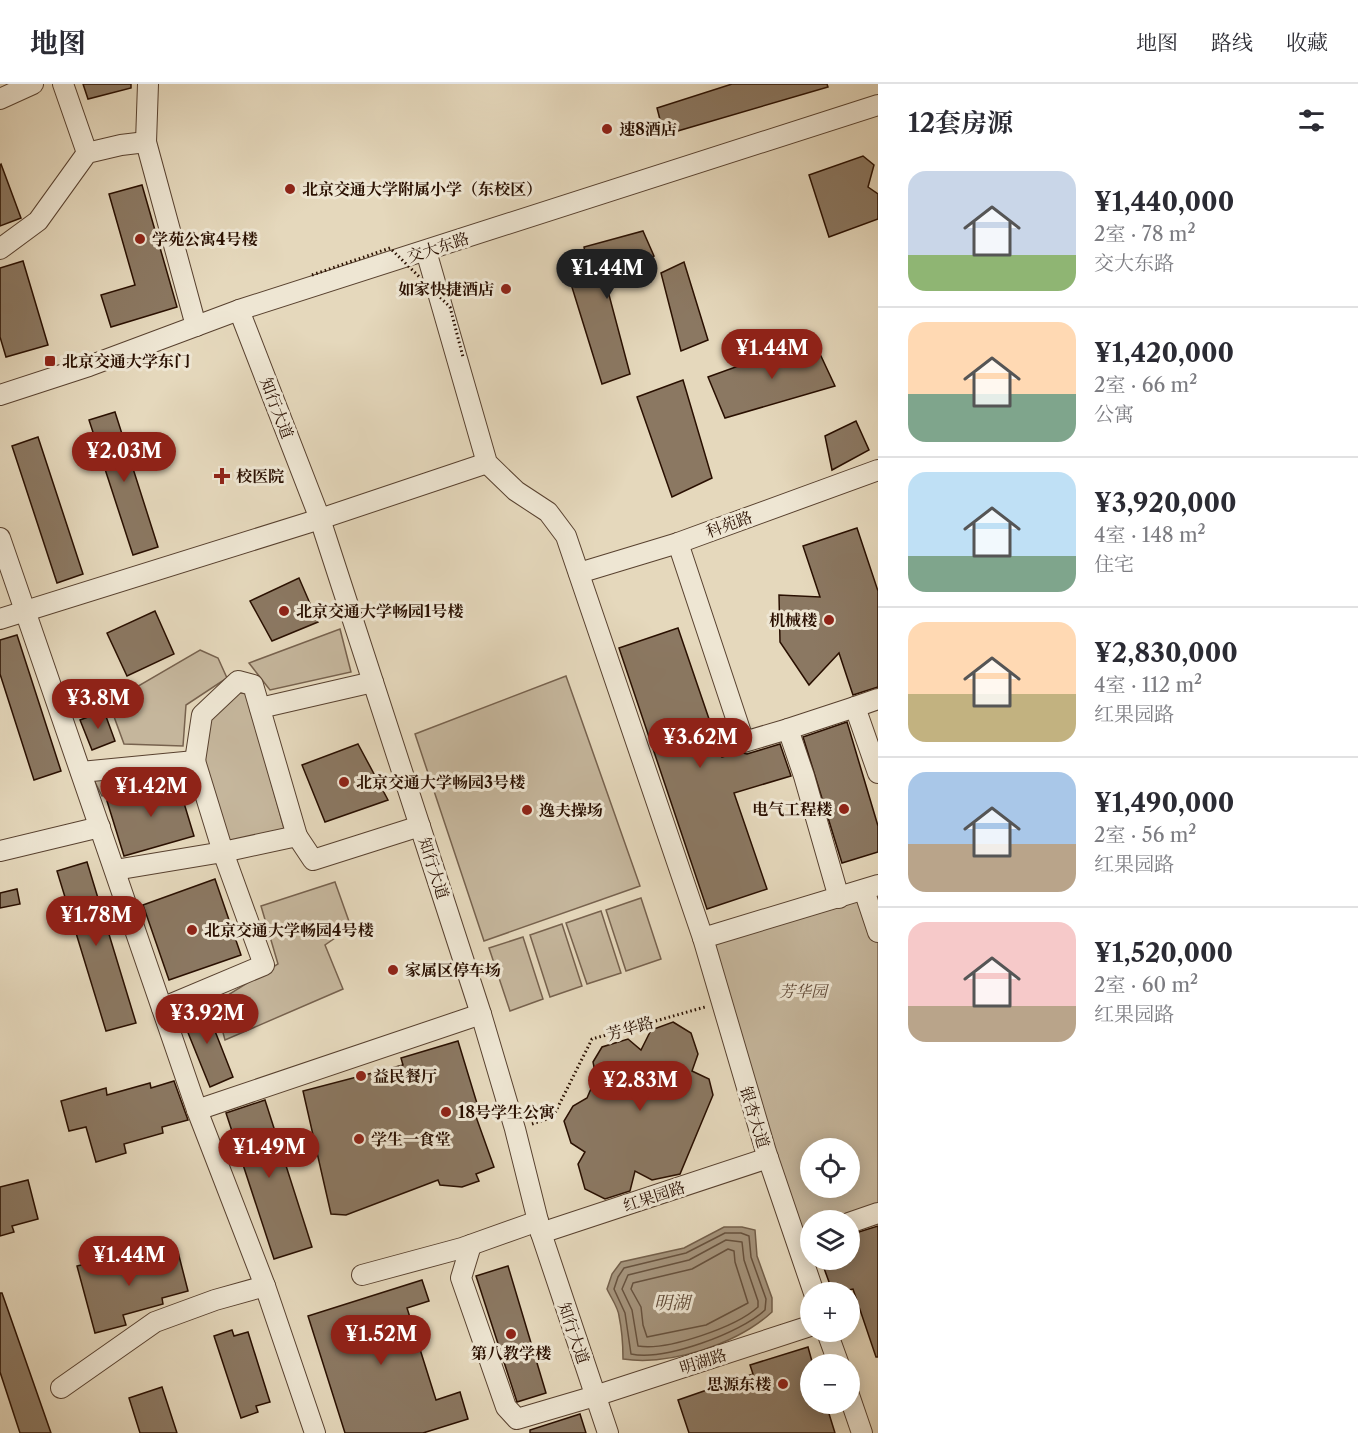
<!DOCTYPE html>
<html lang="zh">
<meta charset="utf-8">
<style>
body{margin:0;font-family:"Libre Caslon Text","Noto Serif SC",serif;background:#f7f7f7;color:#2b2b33;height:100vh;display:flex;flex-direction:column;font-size:22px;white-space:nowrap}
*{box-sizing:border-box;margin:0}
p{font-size:20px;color:#7c7c81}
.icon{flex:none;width:33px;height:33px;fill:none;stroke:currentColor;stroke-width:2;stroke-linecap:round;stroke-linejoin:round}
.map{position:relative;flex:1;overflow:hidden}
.drawer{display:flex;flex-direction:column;background:#fff;width:480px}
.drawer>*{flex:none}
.controls{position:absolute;left:800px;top:1054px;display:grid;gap:12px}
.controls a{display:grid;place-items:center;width:60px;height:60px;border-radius:50%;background:#fff;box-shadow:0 3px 15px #0003;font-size:30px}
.price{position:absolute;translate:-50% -51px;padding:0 14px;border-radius:21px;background:#8f2418;color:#fff;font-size:20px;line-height:39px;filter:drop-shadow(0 2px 3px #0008)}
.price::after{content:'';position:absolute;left:50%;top:36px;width:18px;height:14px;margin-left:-9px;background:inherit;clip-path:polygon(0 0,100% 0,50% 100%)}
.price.selected{background:#222;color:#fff}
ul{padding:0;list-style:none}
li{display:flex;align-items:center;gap:18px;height:150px;padding:0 30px}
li+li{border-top:2px solid #e1e1e2}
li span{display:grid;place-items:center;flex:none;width:168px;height:120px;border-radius:18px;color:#555}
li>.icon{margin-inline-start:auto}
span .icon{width:72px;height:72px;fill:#fffc;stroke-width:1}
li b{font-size:26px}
h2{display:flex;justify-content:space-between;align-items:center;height:72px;padding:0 30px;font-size:26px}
header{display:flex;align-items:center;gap:36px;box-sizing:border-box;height:84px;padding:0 30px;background:#fff;border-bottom:2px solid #e1e1e2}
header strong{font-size:28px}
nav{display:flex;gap:33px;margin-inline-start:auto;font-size:21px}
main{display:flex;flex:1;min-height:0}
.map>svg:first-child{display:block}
.green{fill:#c5b69c;stroke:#77624e;stroke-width:1.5;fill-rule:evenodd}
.water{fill:#a5947c;stroke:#735f4a;stroke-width:1.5}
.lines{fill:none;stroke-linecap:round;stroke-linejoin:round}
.shore{stroke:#67523e;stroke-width:1.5}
.building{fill:#8b7862;stroke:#290f00;stroke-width:1.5}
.minor-casing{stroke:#58412f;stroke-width:22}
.path{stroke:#290f00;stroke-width:3;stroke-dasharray:1.5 3;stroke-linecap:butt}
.minor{stroke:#eee6d3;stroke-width:20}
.path-bridge{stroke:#290f00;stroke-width:3;stroke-dasharray:1.5 3;stroke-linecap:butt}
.poi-dot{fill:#8f2418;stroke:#eee6d3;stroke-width:2}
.labels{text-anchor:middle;stroke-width:6;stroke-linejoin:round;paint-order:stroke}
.poi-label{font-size:16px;font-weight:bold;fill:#290f00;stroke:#eee6d3;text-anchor:start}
.street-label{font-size:16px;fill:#290f00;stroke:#eee6d3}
.park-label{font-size:16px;font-style:italic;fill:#604937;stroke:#eee6d3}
.water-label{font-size:18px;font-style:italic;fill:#614b38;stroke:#eee6d3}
</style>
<header>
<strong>地图</strong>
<nav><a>地图</a><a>路线</a><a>收藏</a></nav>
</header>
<main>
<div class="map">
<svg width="878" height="1349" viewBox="0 0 878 1349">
<rect width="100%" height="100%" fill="#e5d8bc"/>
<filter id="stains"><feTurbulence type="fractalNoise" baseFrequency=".00333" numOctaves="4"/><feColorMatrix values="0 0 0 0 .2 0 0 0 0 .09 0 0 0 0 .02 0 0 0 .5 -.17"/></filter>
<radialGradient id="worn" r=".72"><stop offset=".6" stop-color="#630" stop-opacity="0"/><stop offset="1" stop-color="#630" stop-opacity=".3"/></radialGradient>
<!-- green -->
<g class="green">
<polygon points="340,545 351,588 270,606 249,579"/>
<polygon points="200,566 218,574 227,594 186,621 183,662 124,660 109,619"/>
<polygon points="566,592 640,802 484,857 415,650"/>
<polygon points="236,608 247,610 285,748 228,761 201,677 207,639"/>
<polygon points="185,681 191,694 102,712 93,694"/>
<polygon points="335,798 351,843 325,861 343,905 225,956 215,919 278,880 261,822"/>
<path d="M867,813L878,848V1124L839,1137H810V1147L794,1153L709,852ZM810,1065H849V1104H810Z"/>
<polygon points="641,814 661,875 626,887 606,826"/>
<polygon points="601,827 621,889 587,900 566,839"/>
<polygon points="562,840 582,902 550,913 530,851"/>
<polygon points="523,853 543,915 510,927 489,864"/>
</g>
<!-- water -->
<path class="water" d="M724,1143H742L755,1146L757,1172L772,1214V1228C737,1260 670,1282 623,1275C623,1260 622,1246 619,1232C618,1223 611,1214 607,1205L612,1190L621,1178L684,1164Z"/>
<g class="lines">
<!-- shore -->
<g class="shore">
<path d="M725,1149H741L749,1152L751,1173L766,1215L765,1226C740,1249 665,1277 631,1270L625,1229L614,1205L618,1193L624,1184L686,1169Z"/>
<path d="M726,1156L742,1158L744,1176L758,1217V1223C736,1243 667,1267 638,1262L632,1226L622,1205L628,1191L689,1176Z"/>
<polygon points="728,1165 734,1167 735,1178 748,1219 706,1241 647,1253 643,1241 641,1223 631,1205 633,1199 692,1185"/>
</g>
</g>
<!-- building -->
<g class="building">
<polygon points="83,0 131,0 131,4 88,15"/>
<polygon points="732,0 827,0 828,3 664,51 657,24"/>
<polygon points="863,72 874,81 868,103 878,110 878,135 829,153 809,91"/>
<polygon points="1,80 21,134 0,142 0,81"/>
<polygon points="142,101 177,223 111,243 101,211 135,201 109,110"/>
<polygon points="643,147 654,172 604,192 630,290 602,300 571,200 590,194 584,163"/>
<polygon points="23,177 48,261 6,273 0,253 0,184"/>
<polygon points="684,178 708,256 681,267 661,189"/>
<polygon points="813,255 835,302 725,334 708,293"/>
<polygon points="683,296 712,394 672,413 637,313"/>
<polygon points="115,328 158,463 133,471 89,336"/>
<polygon points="856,337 869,366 832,386 825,352"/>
<polygon points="38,353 83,490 57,499 12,362"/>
<polygon points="857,444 878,507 878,603 853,611 839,569 809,601 780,558 779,511 820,513 803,462"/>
<polygon points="299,494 318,538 272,557 250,517"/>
<polygon points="155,527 174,570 127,592 107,549"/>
<polygon points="678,544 722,673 739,668 747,670 780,660 791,692 734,709 767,805 707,825 619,564"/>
<polygon points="17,551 61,687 34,696 0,590 0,556"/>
<polygon points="104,627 115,657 92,666 80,636"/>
<polygon points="847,638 878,742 878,768 842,779 803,653"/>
<polygon points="358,660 388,716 325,738 302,681"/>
<polygon points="177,696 194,752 124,772 107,717"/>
<polygon points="87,778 136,939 106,947 57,787"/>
<polygon points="215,795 241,871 169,896 143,821"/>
<polygon points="17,805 20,820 0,824 0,809"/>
<polygon points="204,919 233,993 210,1003 180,929"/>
<polygon points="673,938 691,949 698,970 692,987 709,995 713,1011 680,1090 652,1096 635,1087 630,1107 605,1115 585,1105 578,1080 585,1068 571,1059 564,1037 573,1022 587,1014 596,993 593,978 602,963 628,955 641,966 651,946"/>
<polygon points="458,957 479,1026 475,1030 494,1083 476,1090 479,1097 462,1103 440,1101 438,1096 346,1131 331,1130 303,1007 403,981 401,974"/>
<polygon points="174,997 188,1036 162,1043 163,1049 124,1060 126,1069 96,1078 86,1043 69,1047 61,1017 106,1004 107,1011 150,999 151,1004"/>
<polygon points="265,1016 312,1163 274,1175 226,1029"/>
<polygon points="28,1096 38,1135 12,1142 14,1148 0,1152 0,1103"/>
<polygon points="878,1142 878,1273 876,1273 853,1205 833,1209 821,1176 849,1176 849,1151"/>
<polygon points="178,1168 188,1207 162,1214 163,1220 123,1231 126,1241 95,1249 77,1182 105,1175 107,1182 150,1170 151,1175"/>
<polygon points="508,1182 546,1309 517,1318 476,1192"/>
<polygon points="422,1196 429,1217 407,1224 436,1316 460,1308 468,1335 423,1349 345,1349 308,1232"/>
<polygon points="0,1209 2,1209 51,1349 20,1349 0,1288"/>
<polygon points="232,1246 234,1252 248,1248 270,1318 256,1322 258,1328 241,1334 214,1252"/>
<polygon points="808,1263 813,1281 810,1281 810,1320 826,1320 835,1349 689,1349 678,1316 753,1290 750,1281"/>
<polygon points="162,1303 177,1349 140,1349 129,1314"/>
<polygon points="580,1330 586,1349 530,1349 530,1346"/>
</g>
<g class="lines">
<!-- minor casing -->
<g class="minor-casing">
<g id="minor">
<polyline points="63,0 87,69"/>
<polyline points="148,0 146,58 196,242"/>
<polyline points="0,15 33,0"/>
<polyline points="0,165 38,137 87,69 121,61 146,58"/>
<polyline points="426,167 487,379 516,407 548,428 566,452 703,854 766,1068 814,1209"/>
<polyline points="239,226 320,435 481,930 515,1045 541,1149 608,1349"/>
<polyline points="0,311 89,282 239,226 878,21"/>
<polyline points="0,454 197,1026 265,1202 315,1349"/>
<polyline points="678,459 744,658 788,645"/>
<polyline points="579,489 678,459 878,386"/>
<polyline points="0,535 320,435 487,379"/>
<polyline points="878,615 855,623 878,689"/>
<polyline points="260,624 373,598"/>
<polyline points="195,677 202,631 238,597 253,601 297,752"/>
<polyline points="81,688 195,677 223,768 297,752 313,776 420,742"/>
<polyline points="0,767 100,743"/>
<polyline points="115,786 223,768 264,881 162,924"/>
<polyline points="864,806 878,848"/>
<polyline points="839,814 804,692 788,645 855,623"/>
<polyline points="703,854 878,801"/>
<polyline points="197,1026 481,930"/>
<polyline points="849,1139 878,1129"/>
<polyline points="541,1149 768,1074"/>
<polyline points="471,1161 461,1194 506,1323 517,1335 595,1312 810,1242"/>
<polyline points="362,1191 462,1164 538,1137"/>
<polyline points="827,1248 839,1281"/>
<polyline points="61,1304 155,1238 215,1216 265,1202"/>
<polyline points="849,1311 862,1349"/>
</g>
</g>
<!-- path -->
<polyline class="path" points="532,1040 553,1033 592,955 705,923"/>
<!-- minor -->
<use href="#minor" class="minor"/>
<!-- path-bridge -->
<polyline class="path-bridge" points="312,191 390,164 450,223 463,273"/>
</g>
<!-- markers -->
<g class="poi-dot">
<circle cx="607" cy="45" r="6"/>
<circle cx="290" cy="105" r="6"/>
<circle cx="140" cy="155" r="6"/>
<circle cx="506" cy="205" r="6"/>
<rect x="44" y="271" width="12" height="12" rx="3"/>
<path d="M219 383h6v6h6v6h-6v6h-6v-6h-6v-6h6z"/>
<circle cx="284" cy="527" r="6"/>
<circle cx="829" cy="536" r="6"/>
<circle cx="344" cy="698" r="6"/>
<circle cx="844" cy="725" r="6"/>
<circle cx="527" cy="726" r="6"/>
<circle cx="192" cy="846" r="6"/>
<circle cx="393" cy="886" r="6"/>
<circle cx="361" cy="992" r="6"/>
<circle cx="446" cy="1028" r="6"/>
<circle cx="359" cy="1055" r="6"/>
<circle cx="511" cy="1250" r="6"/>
<circle cx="783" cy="1300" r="6"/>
</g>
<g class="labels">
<!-- poi labels -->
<g class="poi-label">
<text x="619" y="51">速8酒店</text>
<text x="302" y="111">北京交通大学附属小学（东校区）</text>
<text x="152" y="161">学苑公寓4号楼</text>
<text x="494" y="211" text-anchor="end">如家快捷酒店</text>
<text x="62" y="283">北京交通大学东门</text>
<text x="236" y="398">校医院</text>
<text x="296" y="533">北京交通大学畅园1号楼</text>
<text x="817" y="542" text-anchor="end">机械楼</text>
<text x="356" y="704">北京交通大学畅园3号楼</text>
<text x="832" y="731" text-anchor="end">电气工程楼</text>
<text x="539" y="732">逸夫操场</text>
<text x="204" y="852">北京交通大学畅园4号楼</text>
<text x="405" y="892">家属区停车场</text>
<text x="373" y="998">益民餐厅</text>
<text x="458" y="1034">18号学生公寓</text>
<text x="371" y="1061">学生一食堂</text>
<text x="511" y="1275" text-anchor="middle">第八教学楼</text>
<text x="771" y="1306" text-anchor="end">思源东楼</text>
</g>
<!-- street labels -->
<g class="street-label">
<text transform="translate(438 163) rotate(-18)" y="6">交大东路</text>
<text transform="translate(277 324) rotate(69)" y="6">知行大道</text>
<text transform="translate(729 440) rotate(-20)" y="6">科苑路</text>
<text transform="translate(434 784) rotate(72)" y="6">知行大道</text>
<text transform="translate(630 944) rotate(-16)" y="6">芳华路</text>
<text transform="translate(755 1033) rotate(73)" y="6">银杏大道</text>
<text transform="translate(654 1112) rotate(-18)" y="6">红果园路</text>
<text transform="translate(574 1249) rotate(71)" y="6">知行大道</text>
<text transform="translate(703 1277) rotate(-18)" y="6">明湖路</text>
</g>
<!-- park labels -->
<g class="park-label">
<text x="803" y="913">芳华园</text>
</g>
<!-- water labels -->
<g class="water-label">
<text x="672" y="1225">明湖</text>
</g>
</g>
<rect width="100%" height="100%" filter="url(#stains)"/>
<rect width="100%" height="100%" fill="url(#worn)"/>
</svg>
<div class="controls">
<a><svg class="icon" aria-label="locate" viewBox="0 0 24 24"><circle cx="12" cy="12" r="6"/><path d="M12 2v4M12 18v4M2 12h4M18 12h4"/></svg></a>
<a><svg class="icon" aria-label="layers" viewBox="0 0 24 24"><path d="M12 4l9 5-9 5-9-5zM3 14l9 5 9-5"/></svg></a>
<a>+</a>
<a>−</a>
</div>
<b class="price selected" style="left:607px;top:216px">¥1.44M</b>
<b class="price" style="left:772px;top:296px">¥1.44M</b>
<b class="price" style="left:124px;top:399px">¥2.03M</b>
<b class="price" style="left:98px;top:646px">¥3.8M</b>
<b class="price" style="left:700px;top:685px">¥3.62M</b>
<b class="price" style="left:151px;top:734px">¥1.42M</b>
<b class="price" style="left:96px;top:863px">¥1.78M</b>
<b class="price" style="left:207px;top:961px">¥3.92M</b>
<b class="price" style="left:640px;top:1028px">¥2.83M</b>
<b class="price" style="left:269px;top:1095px">¥1.49M</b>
<b class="price" style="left:129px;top:1203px">¥1.44M</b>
<b class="price" style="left:381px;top:1282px">¥1.52M</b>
</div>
<section class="drawer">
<h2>12套房源<svg class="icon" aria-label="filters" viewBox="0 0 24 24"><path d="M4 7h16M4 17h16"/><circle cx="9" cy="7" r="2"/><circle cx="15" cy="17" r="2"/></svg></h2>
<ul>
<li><span style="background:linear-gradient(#c9d6e8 70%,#8fb573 0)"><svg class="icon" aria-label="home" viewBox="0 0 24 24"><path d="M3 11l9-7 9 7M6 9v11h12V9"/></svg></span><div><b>¥1,440,000</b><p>2室 · 78 m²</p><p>交大东路</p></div></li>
<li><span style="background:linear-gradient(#ffd9b3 60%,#7fa58c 0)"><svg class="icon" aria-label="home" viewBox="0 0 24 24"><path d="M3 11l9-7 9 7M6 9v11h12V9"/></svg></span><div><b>¥1,420,000</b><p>2室 · 66 m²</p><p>公寓</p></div></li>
<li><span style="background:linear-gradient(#bfe0f5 70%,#7fa58c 0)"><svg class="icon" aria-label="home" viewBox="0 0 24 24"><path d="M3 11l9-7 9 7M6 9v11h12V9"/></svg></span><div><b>¥3,920,000</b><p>4室 · 148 m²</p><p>住宅</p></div></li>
<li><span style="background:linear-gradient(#ffd9b3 60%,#c2b280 0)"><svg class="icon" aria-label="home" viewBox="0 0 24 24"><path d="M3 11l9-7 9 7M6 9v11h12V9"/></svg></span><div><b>¥2,830,000</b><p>4室 · 112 m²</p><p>红果园路</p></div></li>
<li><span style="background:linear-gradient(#a9c7e8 60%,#b9a48a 0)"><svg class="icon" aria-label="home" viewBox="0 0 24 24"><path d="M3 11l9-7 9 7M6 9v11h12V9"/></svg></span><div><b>¥1,490,000</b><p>2室 · 56 m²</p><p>红果园路</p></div></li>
<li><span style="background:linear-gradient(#f6c9c9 70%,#b9a48a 0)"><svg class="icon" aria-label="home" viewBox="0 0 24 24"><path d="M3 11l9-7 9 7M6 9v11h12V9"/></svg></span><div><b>¥1,520,000</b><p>2室 · 60 m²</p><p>红果园路</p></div></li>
</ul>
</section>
</main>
